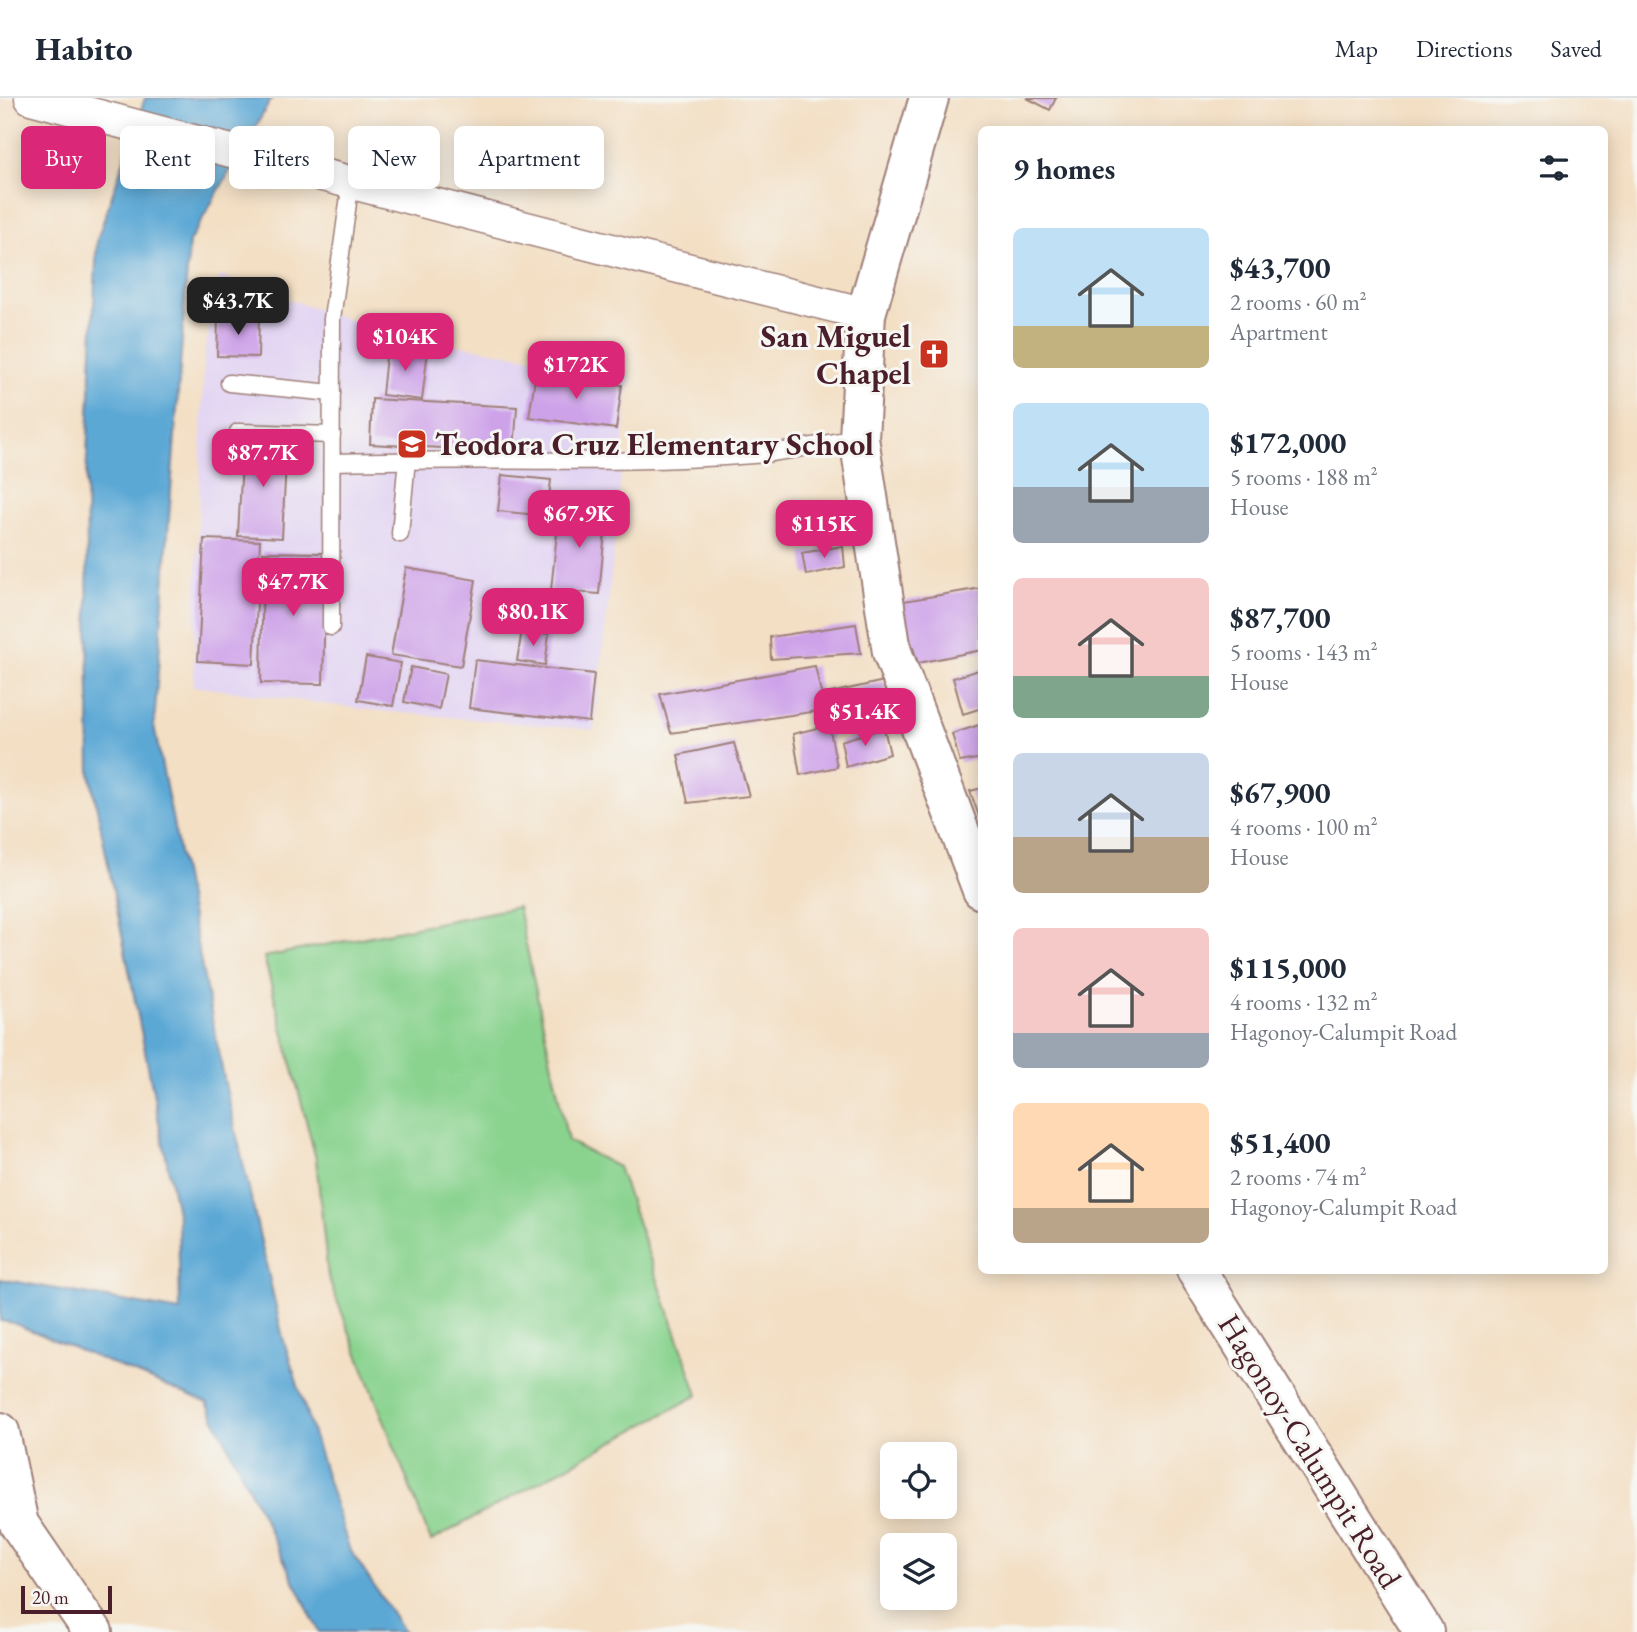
<!DOCTYPE html>
<meta charset="utf-8">
<style>
body{margin:0;font-family:"EB Garamond",serif;background:#f2f2f3;color:#1f2937;height:100vh;display:flex;flex-direction:column;font-size:26px;white-space:nowrap}
*{box-sizing:border-box;margin:0}
p{font-size:23px;color:#747a83}
.icon{flex:none;width:38px;height:38px;fill:none;stroke:currentColor;stroke-width:2;stroke-linecap:round;stroke-linejoin:round}
.map{position:relative;flex:1;overflow:hidden}
.drawer{position:absolute;left:978px;top:28px;width:630px;height:1148px;display:flex;flex-direction:column;background:#fff;border-radius:10px;box-shadow:0 4px 18px #0003}
.drawer>*{flex:none}
.banner{position:absolute;left:21px;top:28px;width:665px;height:63px;display:flex;gap:14px}
.tools{position:absolute;left:880px;top:1344px;display:grid;gap:14px}
.tools a{display:grid;place-items:center;width:77px;height:77px;border-radius:10px;background:#fff;box-shadow:0 4px 18px #0003;font-size:35px}
.scale{position:absolute;left:21px;bottom:18px;width:91px;box-sizing:border-box;padding-left:7px;border:4px solid #4a1f2b;border-top:0;font-size:19px;line-height:24px;white-space:nowrap;color:#4a1f2b;-webkit-text-stroke:5px #f6f6f2;paint-order:stroke}
.price{position:absolute;translate:-50% -60px;padding:0 16px;border-radius:14px;background:#db2777;color:#fff;font-size:23px;line-height:46px;filter:drop-shadow(0 2px 4px #0008)}
.price::after{content:'';position:absolute;left:50%;top:42px;width:21px;height:16px;margin-left:-10px;background:inherit;clip-path:polygon(0 0,100% 0,50% 100%)}
.price.on{background:#222;color:#fff}
ul{padding:0;list-style:none}
li{display:flex;align-items:center;gap:21px;height:175px;padding:0 35px}
li span{display:grid;place-items:center;flex:none;width:196px;height:140px;border-radius:10px;color:#555}
li>.icon{margin-inline-start:auto}
span .icon{width:84px;height:84px;fill:#fffc;stroke-width:1}
li b{font-size:30px}
h2{display:flex;justify-content:space-between;align-items:center;height:84px;padding:0 35px;font-size:30px}
.pill{padding:0 24px;border-radius:10px;background:#fff;box-shadow:0 4px 18px #0003;font-size:24px;line-height:63px}
.pill.on{background:#db2777;color:#fff}
header{display:flex;align-items:center;gap:42px;box-sizing:border-box;height:98px;padding:0 35px;background:#fff;border-bottom:2px solid #e0e1e3}
header strong{font-size:33px}
nav{display:flex;gap:38px;margin-inline-start:auto;font-size:24px}
.map>svg:first-child{display:block}
.built{fill:#e2d4f3}
.green{fill:#8ad38f;stroke:#6a795d;stroke-width:2}
.water{fill:#5ca8d5;stroke:#536480;stroke-width:2}
.building{fill:#cea2e9}
.lines{fill:none;stroke-linecap:round;stroke-linejoin:round}
.lane-casing{stroke:#9e7f78;stroke-width:19}
.street-casing{stroke:#9e7f78;stroke-width:35}
.secondary-casing{stroke:#9e7f78;stroke-width:42}
.lane{stroke:#fff;stroke-width:16}
.street{stroke:#fff;stroke-width:32}
.secondary{stroke:#fff;stroke-width:38}
.labels{text-anchor:middle;stroke-width:6;stroke-linejoin:round;paint-order:stroke}
.poi-label{font-size:32px;font-weight:bold;fill:#4a1f2b;stroke:#f6f6f2;text-anchor:end}
.street-label{font-size:32px;fill:#4a1f2b;stroke:#f6f6f2}
</style>
<header>
<strong>Habito</strong>
<nav><a>Map</a><a>Directions</a><a>Saved</a></nav>
</header>
<div class="map">
<svg width="1637" height="1534" viewBox="0 0 1637 1534">
<rect width="100%" height="100%" fill="#f6f6f2"/>
<filter id="ink" filterUnits="userSpaceOnUse"><feTurbulence type="fractalNoise" baseFrequency=".0143" numOctaves="2"/><feDisplacementMap in="SourceGraphic" scale="14" xChannelSelector="R" yChannelSelector="G"/><feConvolveMatrix kernelMatrix="1 2 1 2 8 2 1 2 1" color-interpolation-filters="sRGB"/></filter>
<filter id="wash" filterUnits="userSpaceOnUse"><feTurbulence type="fractalNoise" baseFrequency=".00686" numOctaves="4" result="noise"/><feDisplacementMap in="SourceGraphic" scale="28" xChannelSelector="R" yChannelSelector="G"/><feGaussianBlur stdDeviation="1.57" result="paint"/><feColorMatrix in="noise" values="0 0 0 0 0 0 0 0 0 0 0 0 0 0 0 0 0 1.4 0 .05"/><feComposite in="paint" operator="in"/></filter>
<g filter="url(#wash)">
<rect width="100%" height="100%" fill="#f3dfc4"/>
<!-- built -->
<polygon class="built" points="220,178 384,234 629,277 618,415 594,632 370,612 193,588 204,256"/>
<!-- green -->
<polygon class="green" points="518,809 568,1043 618,1069 698,1297 431,1443 328,1179 316,1061 264,859"/>
<!-- water -->
<polygon class="water" points="145,0 272,0 189,144 154,628 225,986 283,1240 349,1450 404,1534 319,1534 207,1305 13,1225 0,1223 0,1181 180,1213 178,1120 90,675 86,381 97,142"/>
<g id="blocks">
<!-- building -->
<g class="building">
<polygon points="1027,0 1056,0 1050,12"/>
<polygon points="218,218 259,220 258,259 217,258"/>
<polygon points="387,248 428,252 422,302 382,297"/>
<polygon points="536,274 622,287 616,331 529,319"/>
<polygon points="372,301 517,309 514,354 370,346"/>
<polygon points="243,342 287,344 282,440 238,438"/>
<polygon points="502,377 551,382 547,418 498,413"/>
<polygon points="560,407 607,412 599,496 551,492"/>
<polygon points="204,441 260,443 254,566 198,563"/>
<polygon points="843,448 845,469 806,477 802,455"/>
<polygon points="263,454 326,455 323,586 261,585"/>
<polygon points="406,470 476,482 461,568 391,557"/>
<polygon points="982,490 982,552 918,565 898,504"/>
<polygon points="856,526 861,555 771,561 770,539"/>
<polygon points="522,532 549,536 545,567 517,563"/>
<polygon points="366,559 401,565 393,608 358,602"/>
<polygon points="475,562 594,576 589,624 469,610"/>
<polygon points="815,568 825,612 671,635 660,596"/>
<polygon points="411,569 446,576 439,611 404,604"/>
<polygon points="982,571 982,610 963,616 953,580"/>
<polygon points="884,583 889,614 836,622 830,595"/>
<polygon points="982,626 982,660 960,664 952,636"/>
<polygon points="829,627 837,669 800,677 793,636"/>
<polygon points="884,630 890,656 846,669 841,643"/>
<polygon points="734,645 749,698 688,705 678,657"/>
<polygon points="982,690 982,717 979,718 970,693"/>
</g>
</g>
</g>
<g filter="url(#ink)">
<use href="#blocks" fill-opacity="0" stroke="#9e7f78" stroke-width="2"/>
<g class="lines">
<!-- lane casing -->
<g class="lane-casing">
<g id="lane">
<polyline points="229,285 332,295"/>
<polyline points="238,334 332,337"/>
<path d="M332,364C472,359 613,368 753,357C789,354 824,345 859,340"/>
<polyline points="400,436 407,361"/>
<polyline points="331,529 332,221 351,83"/>
</g>
</g>
<!-- street casing -->
<g class="street-casing">
<path id="street" d="M31,0C309,74 587,147 866,216"/>
</g>
<!-- secondary casing -->
<g class="secondary-casing">
<g id="secondary">
<polyline points="929,0 866,216 859,340 892,554 982,792"/>
<polyline points="1196,1172 1424,1534"/>
<polyline points="0,1334 19,1426 93,1534"/>
</g>
</g>
<!-- lane -->
<use href="#lane" class="lane"/>
<!-- street -->
<use href="#street" class="street"/>
<!-- secondary -->
<use href="#secondary" class="secondary"/>
</g>
</g>
<!-- icons -->
<defs>
<g id="church-square" transform="scale(1.575)"><rect x="-9" y="-9" width="18" height="18" rx="4" fill="#c8321e" stroke="#f6f6f2"/><path d="M-1.2-6h2.4v3.5h3.3v2.4h-3.3V6h-2.4V-.1h-3.3v-2.4h3.3Z" fill="#fff"/></g>
<g id="school-square" transform="scale(1.575)"><rect x="-9" y="-9" width="18" height="18" rx="4" fill="#c8321e" stroke="#f6f6f2"/><path d="M0-5L7-2L0 1L-7-2ZM-4 1L0 2.5L4 1V4Q0 6-4 4Z" fill="#fff"/></g>
</defs>
<g fill-rule="evenodd">
<use href="#church-square" x="934" y="256"/>
<use href="#school-square" x="412" y="346"/>
</g>
<g class="labels">
<!-- poi labels -->
<g class="poi-label">
<text x="911" y="249">San Miguel<tspan x="911" dy="37">Chapel</tspan></text>
<text x="435" y="357" text-anchor="start">Teodora Cruz Elementary School</text>
</g>
<!-- street labels -->
<g class="street-label">
<text transform="translate(1310 1353) rotate(58)" y="11">Hagonoy-Calumpit Road</text>
</g>
</g>
</svg>
<div class="tools">
<a><svg class="icon" aria-label="locate" viewBox="0 0 24 24"><circle cx="12" cy="12" r="6"/><path d="M12 2v4M12 18v4M2 12h4M18 12h4"/></svg></a>
<a><svg class="icon" aria-label="layers" viewBox="0 0 24 24"><path d="M12 4l9 5-9 5-9-5zM3 14l9 5 9-5"/></svg></a>
</div>
<div class="scale">20 m</div>
<b class="price on" style="left:238px;top:239px">$43.7K</b>
<b class="price" style="left:405px;top:275px">$104K</b>
<b class="price" style="left:576px;top:303px">$172K</b>
<b class="price" style="left:263px;top:391px">$87.7K</b>
<b class="price" style="left:579px;top:452px">$67.9K</b>
<b class="price" style="left:824px;top:462px">$115K</b>
<b class="price" style="left:293px;top:520px">$47.7K</b>
<b class="price" style="left:533px;top:550px">$80.1K</b>
<b class="price" style="left:865px;top:650px">$51.4K</b>
<div class="banner">
<a class="pill on">Buy</a>
<a class="pill">Rent</a>
<a class="pill">Filters</a>
<a class="pill">New</a>
<a class="pill">Apartment</a>
</div>
<section class="drawer">
<h2>9 homes<svg class="icon" aria-label="filters" viewBox="0 0 24 24"><path d="M4 7h16M4 17h16"/><circle cx="9" cy="7" r="2"/><circle cx="15" cy="17" r="2"/></svg></h2>
<ul>
<li><span style="background:linear-gradient(#bfe0f5 70%,#c2b280 0)"><svg class="icon" aria-label="home" viewBox="0 0 24 24"><path d="M3 11l9-7 9 7M6 9v11h12V9"/></svg></span><div><b>$43,700</b><p>2 rooms · 60 m²</p><p>Apartment</p></div></li>
<li><span style="background:linear-gradient(#bfe0f5 60%,#9aa5b1 0)"><svg class="icon" aria-label="home" viewBox="0 0 24 24"><path d="M3 11l9-7 9 7M6 9v11h12V9"/></svg></span><div><b>$172,000</b><p>5 rooms · 188 m²</p><p>House</p></div></li>
<li><span style="background:linear-gradient(#f6c9c9 70%,#7fa58c 0)"><svg class="icon" aria-label="home" viewBox="0 0 24 24"><path d="M3 11l9-7 9 7M6 9v11h12V9"/></svg></span><div><b>$87,700</b><p>5 rooms · 143 m²</p><p>House</p></div></li>
<li><span style="background:linear-gradient(#c9d6e8 60%,#b9a48a 0)"><svg class="icon" aria-label="home" viewBox="0 0 24 24"><path d="M3 11l9-7 9 7M6 9v11h12V9"/></svg></span><div><b>$67,900</b><p>4 rooms · 100 m²</p><p>House</p></div></li>
<li><span style="background:linear-gradient(#f6c9c9 75%,#9aa5b1 0)"><svg class="icon" aria-label="home" viewBox="0 0 24 24"><path d="M3 11l9-7 9 7M6 9v11h12V9"/></svg></span><div><b>$115,000</b><p>4 rooms · 132 m²</p><p>Hagonoy-Calumpit Road</p></div></li>
<li><span style="background:linear-gradient(#ffd9b3 75%,#b9a48a 0)"><svg class="icon" aria-label="home" viewBox="0 0 24 24"><path d="M3 11l9-7 9 7M6 9v11h12V9"/></svg></span><div><b>$51,400</b><p>2 rooms · 74 m²</p><p>Hagonoy-Calumpit Road</p></div></li>
</ul>
</section>
</div>
